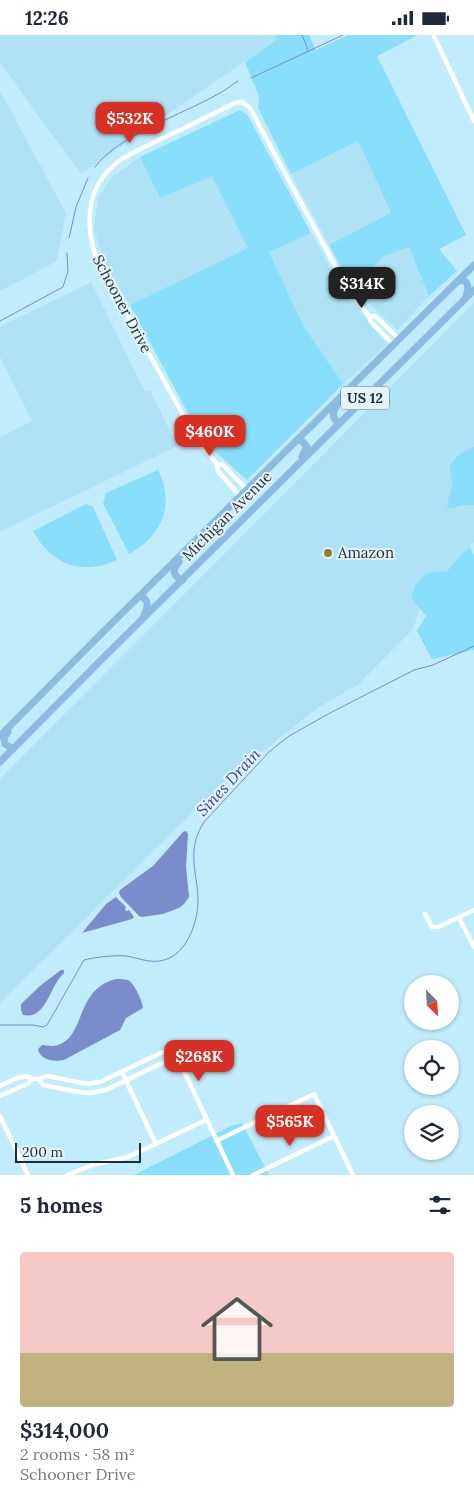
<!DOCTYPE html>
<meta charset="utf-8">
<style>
body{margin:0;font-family:Lora,serif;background:#f6f6f7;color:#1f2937;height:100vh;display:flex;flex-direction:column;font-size:19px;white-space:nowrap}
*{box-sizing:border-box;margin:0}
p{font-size:16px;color:#747a83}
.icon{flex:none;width:28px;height:28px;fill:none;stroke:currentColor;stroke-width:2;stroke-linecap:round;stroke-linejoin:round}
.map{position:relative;height:1140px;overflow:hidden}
.side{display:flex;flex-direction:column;background:#fff;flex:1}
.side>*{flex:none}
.needle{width:32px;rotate:156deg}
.fabs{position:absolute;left:404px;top:940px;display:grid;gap:10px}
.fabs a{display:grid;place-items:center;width:55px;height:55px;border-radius:50%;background:#fff;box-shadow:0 1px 4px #0004;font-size:25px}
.scale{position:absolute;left:15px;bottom:12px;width:126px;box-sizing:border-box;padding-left:5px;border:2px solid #1c2d33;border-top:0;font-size:14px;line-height:18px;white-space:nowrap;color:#1c2d33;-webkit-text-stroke:4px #e4f4fa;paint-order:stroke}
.price{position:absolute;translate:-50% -42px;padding:0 11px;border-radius:10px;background:#d93025;color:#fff;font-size:16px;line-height:32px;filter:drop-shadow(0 1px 2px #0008)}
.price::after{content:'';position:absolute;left:50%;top:30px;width:15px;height:11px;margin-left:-8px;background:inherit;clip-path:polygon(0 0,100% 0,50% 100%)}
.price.current{background:#222;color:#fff}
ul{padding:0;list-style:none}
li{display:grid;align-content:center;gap:10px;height:265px;padding:0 20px}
li span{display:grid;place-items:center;height:155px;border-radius:5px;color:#555}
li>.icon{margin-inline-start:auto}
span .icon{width:90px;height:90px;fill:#fffc;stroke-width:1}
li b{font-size:21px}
h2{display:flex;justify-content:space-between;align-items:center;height:60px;padding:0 20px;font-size:21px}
.status{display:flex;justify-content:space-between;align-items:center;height:35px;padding:0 25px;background:#fff;direction:ltr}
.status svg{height:14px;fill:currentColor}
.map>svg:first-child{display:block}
.built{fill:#aee2f4}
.green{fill:#88defb}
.water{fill:#7a8cc9}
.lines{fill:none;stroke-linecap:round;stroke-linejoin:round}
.stream{stroke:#7a8cc9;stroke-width:1}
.street{stroke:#fff;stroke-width:4.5}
.primary{stroke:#8bbbe0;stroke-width:7}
.poi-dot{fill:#907e24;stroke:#e4f4fa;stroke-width:2}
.labels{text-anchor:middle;stroke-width:4;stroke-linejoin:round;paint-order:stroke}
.shield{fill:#e4f4fa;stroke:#58696f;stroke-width:1}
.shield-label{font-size:14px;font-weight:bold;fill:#1c2d33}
.street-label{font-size:15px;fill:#1c2d33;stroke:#e4f4fa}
.poi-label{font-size:15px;fill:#1c2d33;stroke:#e4f4fa;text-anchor:start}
.water-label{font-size:16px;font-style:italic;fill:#394a95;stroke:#e4f4fa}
</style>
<div class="status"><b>12:26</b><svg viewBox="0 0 49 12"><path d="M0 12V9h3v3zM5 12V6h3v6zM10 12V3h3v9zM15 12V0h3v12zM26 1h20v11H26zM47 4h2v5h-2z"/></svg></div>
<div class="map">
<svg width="474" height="1140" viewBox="0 0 474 1140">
<rect width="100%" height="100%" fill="#c1ecfb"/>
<!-- built -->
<g class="built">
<polygon points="0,0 274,0 277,4 81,139 0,28"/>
<polygon points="0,56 66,178 57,226 0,256"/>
<polygon points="358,106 391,179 329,210 291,139"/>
<polygon points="140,122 160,163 212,140 249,213 130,270 104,227 94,194 98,163 112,142"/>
<polygon points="311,198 346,261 387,309 343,349 304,292 269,217"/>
<polygon points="409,212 429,261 397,295 352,252 384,221"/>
<polygon points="91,247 145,357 150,355 177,411 0,497 0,400 1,402 32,386 0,322 0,292"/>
<polygon points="474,268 474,507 447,536 426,538 415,551 411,562 420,573 413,594 359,649 316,674 219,751 0,968 0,744"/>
</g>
<!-- green -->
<g class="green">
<polygon points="274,0 309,0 316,15 348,0 418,0 377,21 466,200 439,214 457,236 429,261 409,212 384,221 352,252 329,210 391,178 358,106 291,139 258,73 259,61 245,27 277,4"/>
<polygon points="240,75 248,81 311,198 269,217 304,292 343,349 247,445 216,417 197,398 188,378 130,270 248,213 212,141 160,163 140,122"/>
<path d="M474,412V470H463L450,474L447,471C448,464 451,457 452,450C453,445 450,439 450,434C451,423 465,415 474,412Z"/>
<path d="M158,435C175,470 163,500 129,519L103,468L106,458Z"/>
<path d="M86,469L93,472L117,525C82,541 52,530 33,496Z"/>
<polygon points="470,512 474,521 474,615 432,624 417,596 426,581 411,562 415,551 426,538 447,536 462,519"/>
<polygon points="242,1088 269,1140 134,1140 231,1091"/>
</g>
<!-- water -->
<g class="water">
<polygon points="186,796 188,799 186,832 189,862 184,869 179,873 163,879 142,882 139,881 121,862 119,858 120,855 153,831 183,797"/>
<polygon points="116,862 126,872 125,875 127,876 129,875 134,882 132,884 82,898 106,869"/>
<path d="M61,935H64V938C49,951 47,985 23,980L21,975V969L41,950Z"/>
<path d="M116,944C119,944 125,944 128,945C134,948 143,967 143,973L126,983L120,995L64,1025C53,1027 40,1025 38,1014L42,1010C47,1010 52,1012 58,1010C86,1001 75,954 116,944Z"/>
</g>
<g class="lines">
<!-- stream -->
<g class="stream">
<polyline points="302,0 307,12 307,15"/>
<polyline points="251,43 343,0"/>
<path d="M95,132C120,99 182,80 218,59C225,56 231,50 238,46"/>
<polyline points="69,203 76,172 88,143"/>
<polyline points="0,286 63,252 68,236 67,218"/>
<path d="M0,990H33L43,992L47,990L84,925C94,922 117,920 126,921C139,923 151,929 164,925C187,919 198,887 198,865C198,845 191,829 195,808C197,800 200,793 204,787L269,717L289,701L330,678L414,635L433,630L474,611"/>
</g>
<!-- street -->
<g class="street">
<polyline points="434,1 474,86"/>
<polyline points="393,309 371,287 369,281 375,281 399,304"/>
<path d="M217,429L197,405L96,223C84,185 87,148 122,124C135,116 149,110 163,103C187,92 211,80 235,68L242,67L250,73L347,253L369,281"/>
<polyline points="240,461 218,436 217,429 223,430 247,455"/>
<polyline points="425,879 432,892 438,892 474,875"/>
<polyline points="459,883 474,912"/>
<polyline points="169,1020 163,1017 100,1047 87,1049 47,1041 39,1044 43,1050 79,1057 89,1058 106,1055 166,1026 169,1020 175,1017 233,1140"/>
<polyline points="122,1037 156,1109"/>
<polyline points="0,1051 17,1043 27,1041 32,1044 39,1044"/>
<polyline points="0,1061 29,1048 32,1044"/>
<polyline points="0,1081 28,1140"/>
<polyline points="216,1106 314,1059 353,1140"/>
<polyline points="67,1140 92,1130 128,1122 206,1085"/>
<polyline points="253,1140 334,1101"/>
</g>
<!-- primary -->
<g class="primary">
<path d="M457,247L463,245C470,249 468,255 466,262"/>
<path d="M339,367C333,376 330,382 339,388"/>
<polyline points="298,404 303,407 307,412 302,421"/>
<path d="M179,527C172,535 172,541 183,545"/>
<path d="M139,561C150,564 148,571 144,580"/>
<polyline points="8,697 4,703 5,709 13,714"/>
<polyline points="0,701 103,597 474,230"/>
<polyline points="0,727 98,628 474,255"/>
</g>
</g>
<!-- markers -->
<circle class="poi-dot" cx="328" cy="518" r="5"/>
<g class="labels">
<!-- shield labels -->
<rect class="shield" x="341" y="351.5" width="48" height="23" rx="4"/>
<g class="shield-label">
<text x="365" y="368">US 12</text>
</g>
<!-- street labels -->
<g class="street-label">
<text transform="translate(122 269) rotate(62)" y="5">Schooner Drive</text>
<text transform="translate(227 481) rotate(-45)" y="5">Michigan Avenue</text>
</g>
<!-- poi labels -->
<g class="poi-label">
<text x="338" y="523">Amazon</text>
</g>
<!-- water labels -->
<g class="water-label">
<text transform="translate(228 747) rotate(-47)" y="6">Sines Drain</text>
</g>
</g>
</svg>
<div class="fabs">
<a><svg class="needle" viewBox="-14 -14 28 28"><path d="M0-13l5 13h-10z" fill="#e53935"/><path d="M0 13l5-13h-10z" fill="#747a83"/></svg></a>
<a><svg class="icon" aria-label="locate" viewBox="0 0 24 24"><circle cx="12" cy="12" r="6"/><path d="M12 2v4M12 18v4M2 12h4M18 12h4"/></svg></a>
<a><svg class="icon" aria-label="layers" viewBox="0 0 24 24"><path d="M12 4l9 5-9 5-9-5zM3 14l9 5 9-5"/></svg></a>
</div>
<div class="scale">200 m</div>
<b class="price" style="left:130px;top:109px">$532K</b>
<b class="price current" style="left:362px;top:274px">$314K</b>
<b class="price" style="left:210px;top:422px">$460K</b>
<b class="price" style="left:199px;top:1047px">$268K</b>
<b class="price" style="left:290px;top:1112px">$565K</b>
</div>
<section class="side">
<h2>5 homes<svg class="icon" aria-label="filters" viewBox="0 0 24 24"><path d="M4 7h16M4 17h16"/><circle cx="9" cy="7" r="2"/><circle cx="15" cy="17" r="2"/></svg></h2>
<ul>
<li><span style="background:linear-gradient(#f6c9c9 65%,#c2b280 0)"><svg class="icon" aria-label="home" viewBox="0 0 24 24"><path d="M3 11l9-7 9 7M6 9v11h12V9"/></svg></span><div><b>$314,000</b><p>2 rooms · 58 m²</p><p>Schooner Drive</p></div></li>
</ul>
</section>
